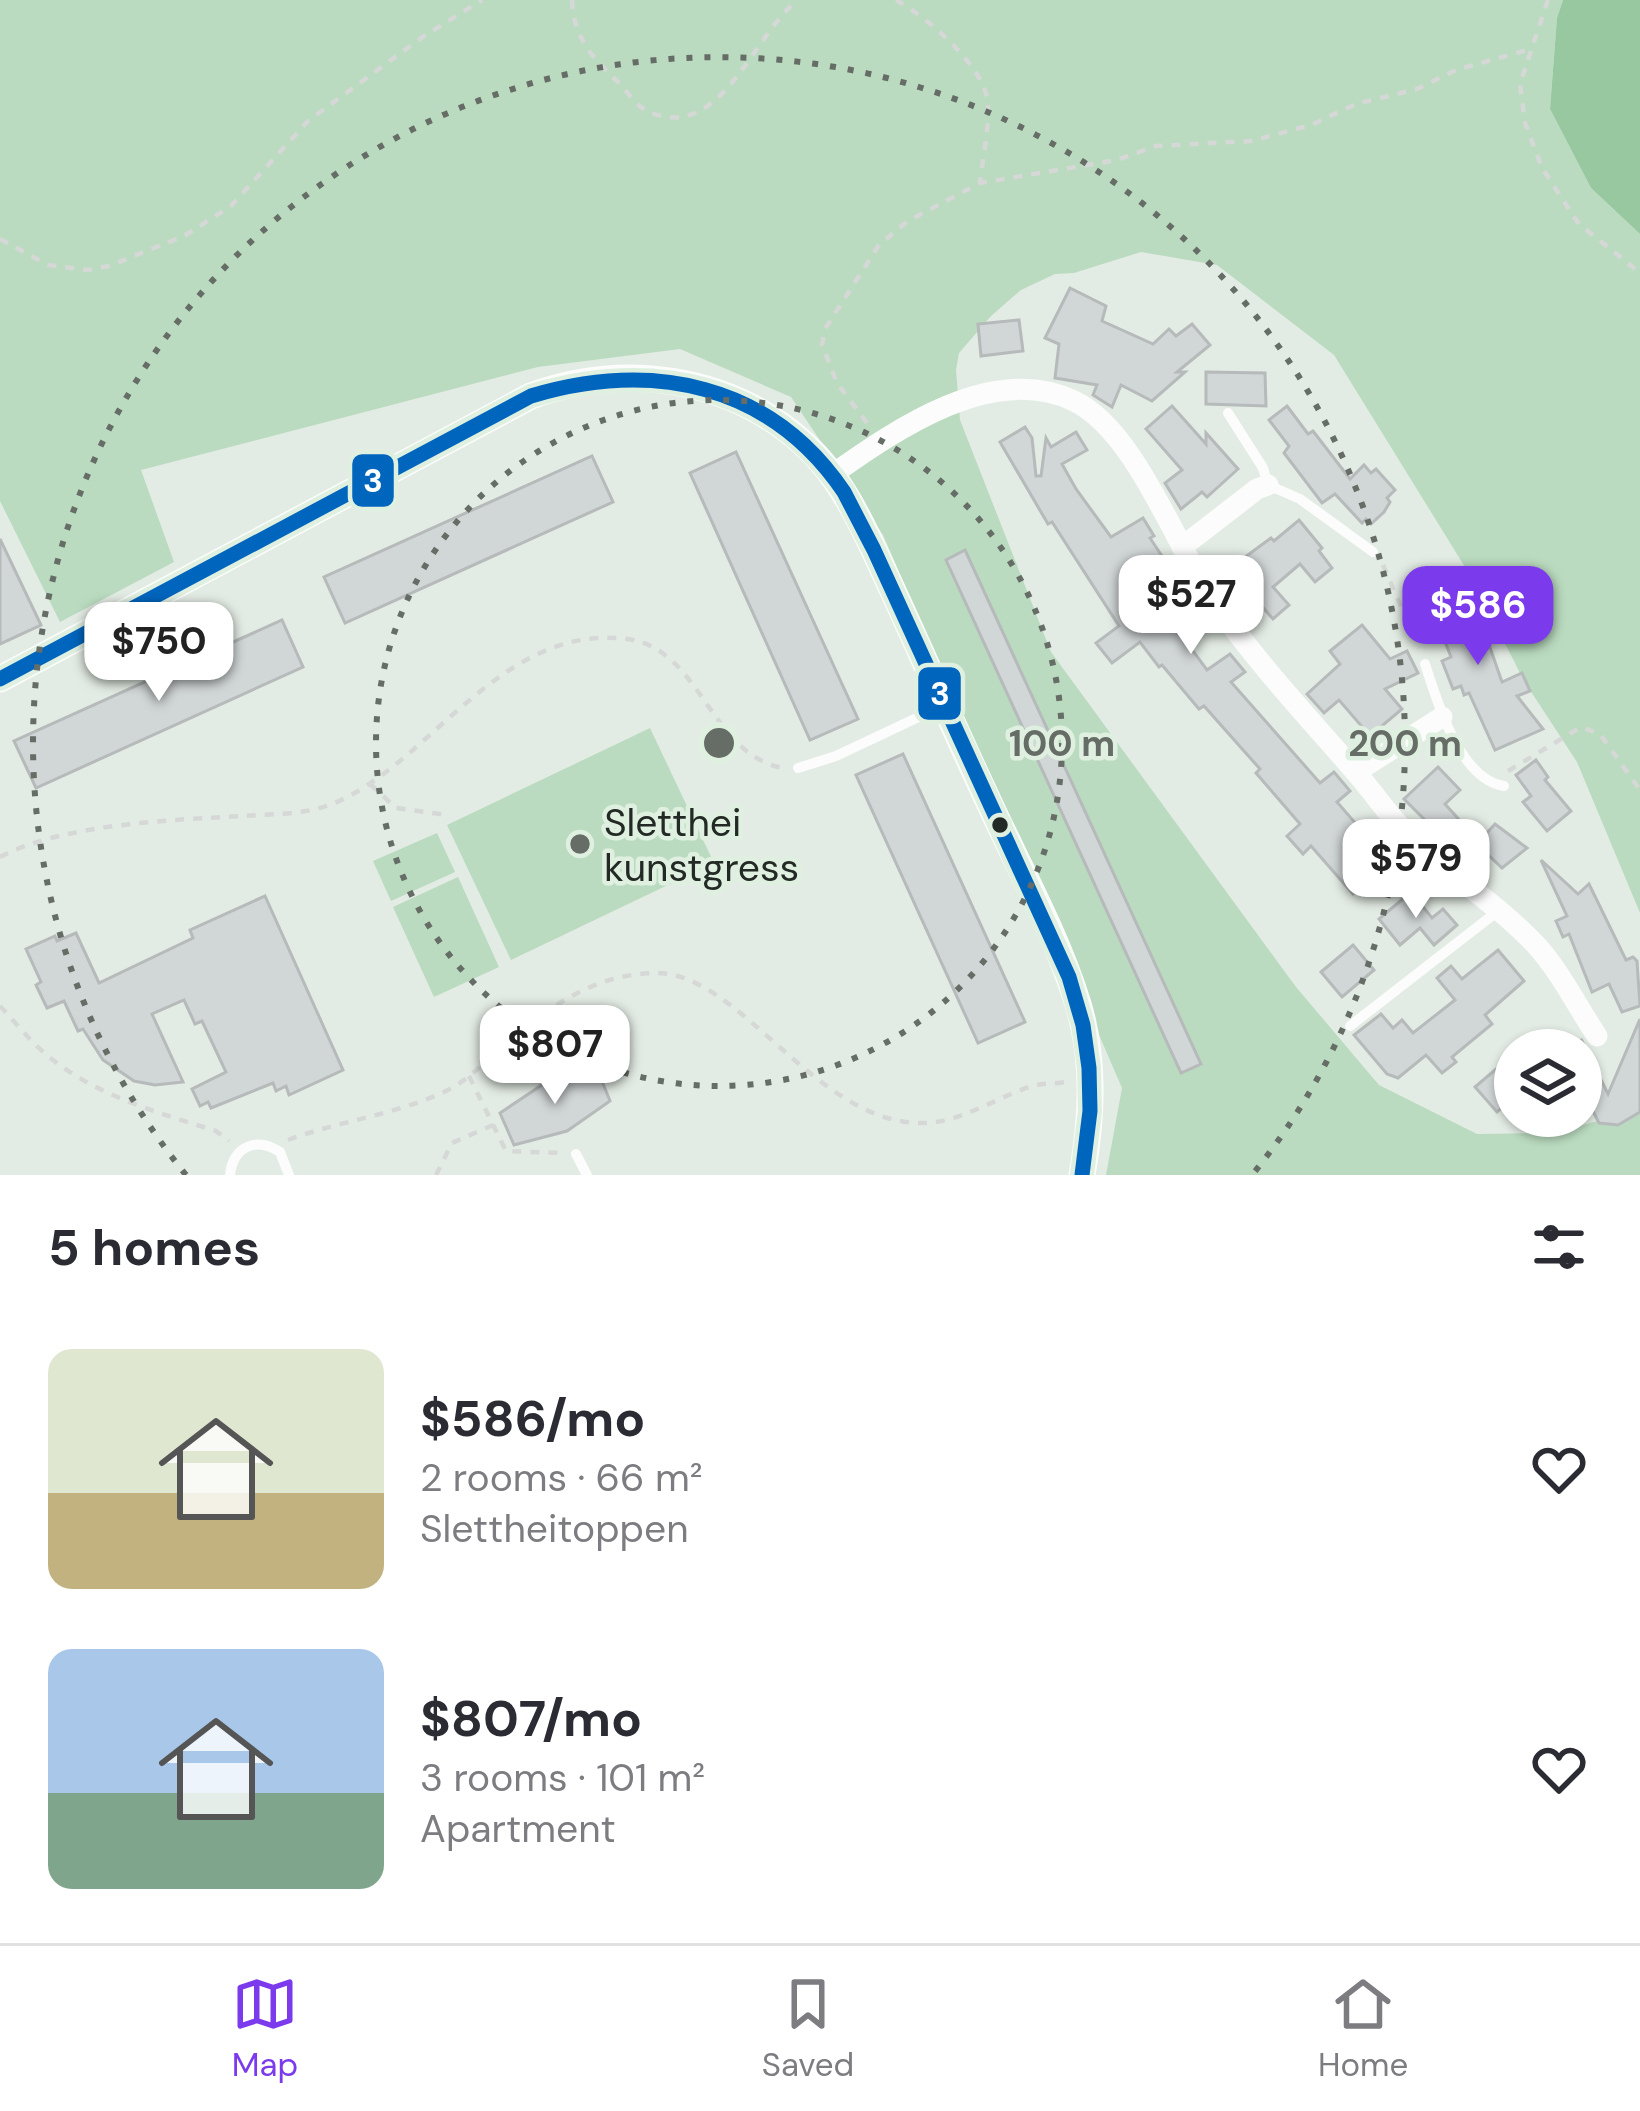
<!DOCTYPE html>
<meta charset="utf-8">
<style>
body{margin:0;font-family:"DM Sans",sans-serif;background:#f2f2f3;color:#2b2b33;height:100vh;display:flex;flex-direction:column;font-size:45px;white-space:nowrap}
*{box-sizing:border-box;margin:0}
p{font-size:39px;color:#7c7c81}
.icon{flex:none;width:66px;height:66px;fill:none;stroke:currentColor;stroke-width:2;stroke-linecap:round;stroke-linejoin:round}
.map{position:relative;height:1175px;overflow:hidden}
.sheet{display:flex;flex-direction:column;background:#fff;flex:1}
.sheet>*{flex:none}
.buttons{position:absolute;left:1494px;top:1029px;display:grid;gap:24px}
.buttons a{display:grid;place-items:center;width:108px;height:108px;border-radius:50%;background:#fff;box-shadow:0 3px 9px #0004;font-size:60px}
.price{position:absolute;translate:-50% -102px;padding:0 27px;border-radius:24px;background:#fff;color:#222;font-size:39px;line-height:78px;filter:drop-shadow(0 3px 6px #0008)}
.price::after{content:'';position:absolute;left:50%;top:72px;width:36px;height:27px;margin-left:-18px;background:inherit;clip-path:polygon(0 0,100% 0,50% 100%)}
.price.active{background:#7c3aed;color:#fff}
ul{padding:0;list-style:none}
li{display:flex;align-items:center;gap:36px;height:300px;padding:0 48px}
li span{display:grid;place-items:center;flex:none;width:336px;height:240px;border-radius:24px;color:#555}
li>.icon{margin-inline-start:auto}
span .icon{width:144px;height:144px;fill:#fffc;stroke-width:1}
li b{font-size:51px}
h2{display:flex;justify-content:space-between;align-items:center;height:144px;padding:0 48px;font-size:51px}
.tabs{display:flex;justify-content:space-around;align-items:center;height:168px;border-top:3px solid #e1e1e2;background:#fff;font-size:33px;color:#7c7c81}
.tabs a{display:grid;justify-items:center;gap:6px}
.tabs .active{color:#7c3aed}
.map>svg:first-child{display:block}
.green{fill:#badbbf}
.water{fill:#97c8a0}
.building{fill:#d1d6d6;stroke:#b6baba;stroke-width:3}
.lines{fill:none;stroke-linecap:round;stroke-linejoin:round}
.path{stroke:#d5d8d6;stroke-width:4.5;stroke-dasharray:9 9;stroke-linecap:butt}
.lane{stroke:#fbfcfb;stroke-width:10}
.street{stroke:#fbfcfb;stroke-width:21}
.secondary{stroke:#fbfcfb;stroke-width:27}
.bus-1-casing{stroke:#dff0e1;stroke-width:24}
.bus-1{stroke:#0065bd;stroke-width:15}
.ring{fill:none;stroke:#666d67;stroke-width:6;stroke-dasharray:6 12}
.bus-dot{fill:#232924;stroke:#dff0e1;stroke-width:4.5}
.poi-dot{fill:#666d67;stroke:#dff0e1;stroke-width:4.5}
.labels{text-anchor:middle;stroke-width:9;stroke-linejoin:round;paint-order:stroke}
.poi-label{font-size:39px;fill:#232924;stroke:#dff0e1;text-anchor:start}
.centre{fill:#666d67;stroke:#dff0e1;stroke-width:6}
.ring-label{font-size:36px;text-anchor:middle;font-weight:bold;fill:#666d67;stroke:#dff0e1;stroke-width:9;stroke-linejoin:round;paint-order:stroke}
.line-badge{stroke:#dff0e1;stroke-width:4.5}
.badge-label{font-size:33px;text-anchor:middle;font-weight:bold;fill:#fff}
</style>
<div class="map">
<svg width="1640" height="1175" viewBox="0 0 1640 1175">
<rect width="100%" height="100%" fill="#e3ece4"/>
<!-- green -->
<g class="green">
<polygon points="0,0 1563,0 1557,18 1550,109 1591,188 1640,234 1640,913 1577,762 1524,681 1473,580 1334,355 1217,265 1141,252 1074,273 1055,274 1021,290 991,316 959,353 956,370 960,420 1051,652 1296,987 1379,1085 1477,1134 1552,1133 1640,1110 1640,1175 1106,1175 1122,1088 883,535 791,397 680,349 538,367 141,470 174,562 60,622 0,501"/>
<polygon points="650,728 714,863 511,960 447,825"/>
<polygon points="437,833 455,872 391,901 373,861"/>
<polygon points="458,877 499,967 434,997 393,907"/>
</g>
<!-- water -->
<polygon class="water" points="1563,0 1640,0 1640,234 1591,188 1550,109 1557,18"/>
<!-- building -->
<g class="building">
<polygon points="1070,288 1106,306 1102,321 1153,344 1169,329 1176,336 1192,324 1210,345 1177,372 1185,372 1152,401 1121,385 1112,407 1093,395 1097,385 1055,378 1059,344 1045,338"/>
<polygon points="1019,320 1023,351 981,356 978,324"/>
<polygon points="1206,372 1265,373 1266,406 1206,404"/>
<polygon points="1172,406 1206,444 1206,433 1238,469 1207,497 1202,492 1181,509 1165,483 1182,470 1146,429"/>
<polygon points="1287,406 1308,434 1313,431 1350,479 1364,465 1371,473 1376,469 1395,490 1387,498 1390,502 1384,512 1371,524 1366,519 1362,523 1335,494 1322,503 1284,453 1289,446 1269,420"/>
<polygon points="1025,427 1032,438 1036,476 1041,476 1046,438 1051,447 1076,432 1087,450 1062,464 1076,489 1111,537 1143,518 1154,536 1150,538 1194,604 1170,620 1207,670 1230,654 1245,672 1231,682 1320,783 1334,772 1350,791 1337,802 1363,832 1376,821 1395,843 1373,863 1379,871 1353,894 1311,846 1303,854 1287,836 1300,824 1256,773 1260,769 1204,706 1199,709 1162,665 1159,667 1140,642 1112,663 1096,643 1119,626 1052,522 1048,524 1000,442"/>
<polygon points="736,452 858,719 810,740 690,473"/>
<polygon points="592,456 613,502 345,623 324,577"/>
<polygon points="1299,520 1322,548 1319,551 1332,568 1315,582 1300,564 1273,587 1289,605 1273,619 1252,595 1245,600 1222,574 1271,538 1274,541"/>
<polygon points="0,539 41,625 0,644"/>
<polygon points="965,550 1201,1064 1181,1073 946,560"/>
<polygon points="1470,590 1502,682 1522,673 1530,691 1517,696 1543,729 1495,750 1469,693 1464,695 1461,686 1453,689 1442,661 1451,657 1439,626 1416,631 1408,610"/>
<polygon points="282,620 303,667 36,788 14,741"/>
<polygon points="1362,625 1390,659 1407,651 1418,673 1385,689 1402,709 1370,736 1339,700 1324,713 1307,694 1340,664 1330,651"/>
<polygon points="903,754 1025,1022 978,1043 856,775"/>
<polygon points="1536,760 1548,777 1545,780 1571,811 1547,831 1523,802 1531,796 1516,775"/>
<polygon points="1438,767 1460,790 1445,804 1463,824 1446,841 1404,799"/>
<polygon points="1495,824 1527,848 1502,868 1477,844"/>
<polygon points="1541,860 1578,894 1589,884 1626,960 1633,957 1637,961 1640,1006 1622,1012 1609,984 1592,992 1569,934 1563,937 1556,921 1567,916"/>
<polygon points="1411,892 1432,918 1443,909 1457,925 1434,945 1420,928 1400,945 1379,919"/>
<polygon points="265,896 343,1070 289,1095 286,1086 276,1091 273,1083 211,1108 208,1102 200,1106 192,1089 226,1072 202,1021 195,1024 184,1000 152,1014 183,1082 155,1085 134,1081 103,1060 83,1029 78,1031 64,1001 47,1008 36,985 41,982 26,949 55,936 57,941 76,933 99,983 193,938 190,930"/>
<polygon points="1353,945 1374,970 1342,997 1321,972"/>
<polygon points="1498,950 1524,981 1485,1015 1492,1024 1452,1057 1456,1062 1442,1073 1426,1055 1398,1078 1387,1074 1354,1035 1381,1014 1393,1028 1402,1020 1413,1033 1455,1000 1437,978 1451,966 1462,979"/>
<polygon points="1640,1019 1640,1112 1618,1125 1599,1123 1587,1099 1581,1101 1581,1039 1608,1094"/>
<polygon points="1515,1053 1515,1097 1497,1112 1475,1087"/>
<polygon points="597,1069 610,1101 567,1131 514,1145 500,1113 545,1083"/>
</g>
<g class="lines">
<!-- path -->
<g class="path">
<path d="M572,0C574,40 593,58 621,85C628,93 638,107 647,111C721,145 752,35 798,0"/>
<path d="M896,0C927,17 987,68 988,105C989,130 983,157 980,182"/>
<polyline points="1548,0 1520,84 1525,123 1542,168 1579,224 1640,273"/>
<polyline points="0,239 48,265 87,270 109,266 184,236 231,206 308,121 421,38 482,0"/>
<polyline points="867,423 837,383 822,345 825,329 879,245 908,221 980,183 1117,160 1156,146 1251,141 1311,125 1356,104 1417,89 1456,70 1531,49"/>
<polyline points="1383,565 1419,648"/>
<polyline points="1508,771 1581,727 1600,734 1640,790"/>
<polyline points="370,784 396,808 446,815"/>
<path d="M0,857C63,824 170,820 241,816C271,814 304,815 332,804C430,765 500,623 627,639C701,648 710,755 783,768"/>
<path d="M0,1006C17,1024 33,1045 53,1060C100,1097 160,1113 216,1131L229,1141"/>
<polyline points="469,1076 506,1151 561,1153"/>
<path d="M288,1140C339,1121 394,1115 444,1092C464,1083 479,1067 495,1054C543,1012 587,975 654,973C738,970 813,1120 918,1123C957,1125 993,1099 1029,1087C1040,1083 1053,1084 1065,1082"/>
<polyline points="436,1175 452,1143 493,1125"/>
</g>
<!-- lane -->
<g class="lane">
<polyline points="1228,413 1263,468 1268,485 1300,499 1373,552"/>
<path d="M1425,664C1437,701 1460,780 1504,786"/>
<polyline points="798,768 836,756 942,706"/>
<polyline points="1350,1026 1498,911"/>
<polyline points="576,1154 587,1175"/>
<path d="M230,1175C233,1147 256,1136 280,1152L289,1175"/>
</g>
<!-- street -->
<g class="street">
<path d="M833,474C897,429 993,362 1074,401C1135,430 1175,545 1213,600C1255,660 1305,714 1353,769C1371,789 1386,812 1405,832C1445,873 1497,903 1536,945C1560,971 1577,1006 1597,1036"/>
<polyline points="1182,547 1257,489 1268,485"/>
<polyline points="1356,772 1442,717"/>
</g>
<!-- secondary -->
<path class="secondary" d="M0,679L531,396C623,362 728,376 803,443C846,481 868,538 892,589C924,658 954,728 986,796C1017,864 1056,933 1078,1004C1095,1060 1092,1118 1082,1175"/>
<!-- bus-1 casing -->
<g class="bus-1-casing">
<path id="bus-1" d="M0,679L531,396C652,360 770,383 844,492L874,550L1069,977L1083,1025L1089,1068L1090,1111L1082,1175"/>
</g>
<!-- bus-1 -->
<use href="#bus-1" class="bus-1"/>
</g>
<!-- distance rings -->
<g class="ring">
<circle cx="719" cy="743" r="343"/>
<path d="M186 1175A686 686 0 1 1 1252 1175"/>
</g>
<!-- markers -->
<circle class="bus-dot" cx="1000" cy="825" r="10"/>
<circle class="poi-dot" cx="580" cy="844" r="12"/>
<g class="labels">
<!-- poi labels -->
<g class="poi-label">
<text x="604" y="836">Sletthei<tspan x="604" dy="45">kunstgress</tspan></text>
</g>
</g>
<circle cx="719" cy="743" r="18" class="centre"/>
<g class="ring-label">
<text x="1062" y="756">100 m</text>
<text x="1405" y="756">200 m</text>
</g>
<g class="line-badge">
<rect x="350" y="452" width="46" height="57" rx="12" fill="#0065bd"/>
<rect x="916" y="665" width="47" height="57" rx="12" fill="#0065bd"/>
</g>
<g class="badge-label">
<text x="373" y="492">3</text>
<text x="940" y="705">3</text>
</g>
</svg>
<div class="buttons">
<a><svg class="icon" aria-label="layers" viewBox="0 0 24 24"><path d="M12 4l9 5-9 5-9-5zM3 14l9 5 9-5"/></svg></a>
</div>
<b class="price" style="left:1191px;top:657px">$527</b>
<b class="price active" style="left:1478px;top:668px">$586</b>
<b class="price" style="left:159px;top:704px">$750</b>
<b class="price" style="left:1416px;top:921px">$579</b>
<b class="price" style="left:555px;top:1107px">$807</b>
</div>
<section class="sheet">
<h2>5 homes<svg class="icon" aria-label="filters" viewBox="0 0 24 24"><path d="M4 7h16M4 17h16"/><circle cx="9" cy="7" r="2"/><circle cx="15" cy="17" r="2"/></svg></h2>
<ul>
<li><span style="background:linear-gradient(#dfe7d0 60%,#c2b280 0)"><svg class="icon" aria-label="home" viewBox="0 0 24 24"><path d="M3 11l9-7 9 7M6 9v11h12V9"/></svg></span><div><b>$586/mo</b><p>2 rooms · 66 m²</p><p>Slettheitoppen</p></div><svg class="icon" aria-label="heart" viewBox="0 0 24 24"><path d="M12 20l-8-8c-3-5 5-10 8-4 3-6 11-1 8 4z"/></svg></li>
<li><span style="background:linear-gradient(#a9c7e8 60%,#7fa58c 0)"><svg class="icon" aria-label="home" viewBox="0 0 24 24"><path d="M3 11l9-7 9 7M6 9v11h12V9"/></svg></span><div><b>$807/mo</b><p>3 rooms · 101 m²</p><p>Apartment</p></div><svg class="icon" aria-label="heart" viewBox="0 0 24 24"><path d="M12 20l-8-8c-3-5 5-10 8-4 3-6 11-1 8 4z"/></svg></li>
</ul>
</section>
<nav class="tabs">
<a class="active"><svg class="icon" aria-label="map" viewBox="0 0 24 24"><path d="M3 6l6-2 6 2 6-2v14l-6 2-6-2-6 2zM9 4v14M15 6v14"/></svg>Map</a>
<a><svg class="icon" aria-label="saved" viewBox="0 0 24 24"><path d="M7 4h10v16l-5-4-5 4z"/></svg>Saved</a>
<a><svg class="icon" aria-label="home" viewBox="0 0 24 24"><path d="M3 11l9-7 9 7M6 9v11h12V9"/></svg>Home</a>
</nav>
